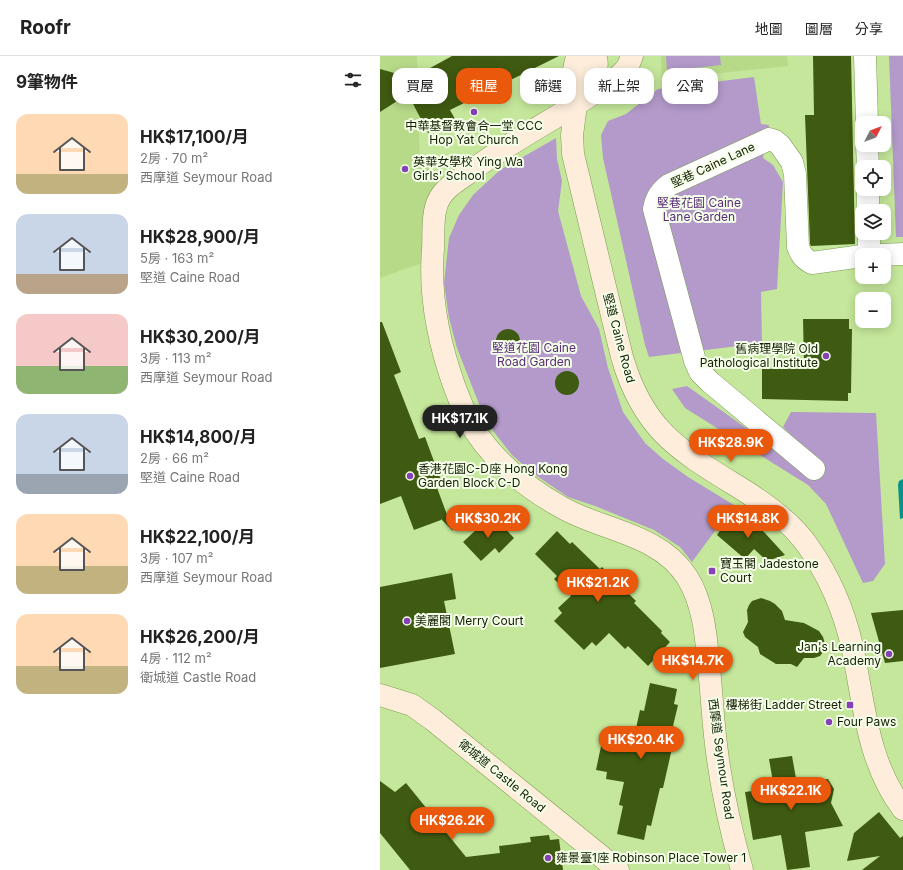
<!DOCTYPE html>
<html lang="zh-TW">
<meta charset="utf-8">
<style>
body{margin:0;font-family:Inter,"Noto Sans TC",sans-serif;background:#f2f2f2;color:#222;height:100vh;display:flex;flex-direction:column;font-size:15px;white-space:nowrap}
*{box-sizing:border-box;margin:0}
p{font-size:13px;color:#767676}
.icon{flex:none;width:22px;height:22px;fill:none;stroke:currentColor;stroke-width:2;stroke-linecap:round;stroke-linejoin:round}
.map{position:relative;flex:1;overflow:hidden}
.sheet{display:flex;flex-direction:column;background:#fff;width:380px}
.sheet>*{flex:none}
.hud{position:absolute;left:12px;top:12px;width:380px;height:36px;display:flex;gap:8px}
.needle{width:26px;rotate:48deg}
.controls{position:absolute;left:475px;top:60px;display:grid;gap:8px}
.controls a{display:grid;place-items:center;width:36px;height:36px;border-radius:8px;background:#fff;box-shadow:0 2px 10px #0003;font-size:20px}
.price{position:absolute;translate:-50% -34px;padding:0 9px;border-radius:14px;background:#ea580c;color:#fff;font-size:13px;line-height:26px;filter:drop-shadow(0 1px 2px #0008)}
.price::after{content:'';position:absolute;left:50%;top:24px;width:12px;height:9px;margin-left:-6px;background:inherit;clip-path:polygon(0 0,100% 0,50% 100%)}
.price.selected{background:#222;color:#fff}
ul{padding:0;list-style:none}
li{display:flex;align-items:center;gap:12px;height:100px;padding:0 16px}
li span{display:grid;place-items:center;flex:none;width:112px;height:80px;border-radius:12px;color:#555}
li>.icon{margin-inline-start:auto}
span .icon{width:48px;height:48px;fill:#fffc;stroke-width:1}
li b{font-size:17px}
h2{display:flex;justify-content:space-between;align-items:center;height:48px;padding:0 16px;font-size:17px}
.chip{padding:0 14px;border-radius:12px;background:#fff;box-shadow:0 2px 10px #0003;font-size:14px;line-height:36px}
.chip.selected{background:#ea580c;color:#fff}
header{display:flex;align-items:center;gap:24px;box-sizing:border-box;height:56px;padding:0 20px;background:#fff;border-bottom:1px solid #e0e0e0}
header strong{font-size:19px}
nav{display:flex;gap:22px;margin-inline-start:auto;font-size:14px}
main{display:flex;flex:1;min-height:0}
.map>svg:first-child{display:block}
.built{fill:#b7da89}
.green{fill:#b39aca}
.water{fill:#0a928a}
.building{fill:#3f5a11}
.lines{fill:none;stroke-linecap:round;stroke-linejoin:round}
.street-casing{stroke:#7c9b53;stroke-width:23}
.secondary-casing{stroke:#7c9b53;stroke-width:23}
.street{stroke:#fff;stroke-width:22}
.secondary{stroke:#fdedda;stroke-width:22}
.poi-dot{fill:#8541b5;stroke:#f4fee8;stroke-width:1.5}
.labels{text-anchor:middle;stroke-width:4;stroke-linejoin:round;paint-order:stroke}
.poi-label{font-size:12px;fill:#141f03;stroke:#f4fee8;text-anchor:start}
.street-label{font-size:12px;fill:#141f03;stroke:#f4fee8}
.park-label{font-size:12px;fill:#592c7b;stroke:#f4fee8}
</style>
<header>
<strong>Roofr</strong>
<nav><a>地圖</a><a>圖層</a><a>分享</a></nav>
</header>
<main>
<section class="sheet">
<h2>9筆物件<svg class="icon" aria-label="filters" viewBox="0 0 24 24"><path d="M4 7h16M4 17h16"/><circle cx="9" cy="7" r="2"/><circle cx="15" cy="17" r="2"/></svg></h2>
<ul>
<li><span style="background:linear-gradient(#ffd9b3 75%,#c2b280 0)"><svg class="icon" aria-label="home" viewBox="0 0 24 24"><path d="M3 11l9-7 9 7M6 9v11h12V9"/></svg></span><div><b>HK$17,100/月</b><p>2房 · 70 m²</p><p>西摩道 Seymour Road</p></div></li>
<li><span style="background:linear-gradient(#c9d6e8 75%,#b9a48a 0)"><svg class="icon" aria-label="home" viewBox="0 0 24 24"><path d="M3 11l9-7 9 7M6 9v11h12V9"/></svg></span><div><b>HK$28,900/月</b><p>5房 · 163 m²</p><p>堅道 Caine Road</p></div></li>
<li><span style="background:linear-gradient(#f6c9c9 65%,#8fb573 0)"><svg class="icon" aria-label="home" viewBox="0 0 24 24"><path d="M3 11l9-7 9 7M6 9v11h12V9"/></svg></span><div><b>HK$30,200/月</b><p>3房 · 113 m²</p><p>西摩道 Seymour Road</p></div></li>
<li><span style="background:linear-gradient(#c9d6e8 75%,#9aa5b1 0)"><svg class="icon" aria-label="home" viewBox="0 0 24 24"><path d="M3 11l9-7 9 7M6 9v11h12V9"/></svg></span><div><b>HK$14,800/月</b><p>2房 · 66 m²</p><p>堅道 Caine Road</p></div></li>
<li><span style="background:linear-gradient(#ffd9b3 65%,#c2b280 0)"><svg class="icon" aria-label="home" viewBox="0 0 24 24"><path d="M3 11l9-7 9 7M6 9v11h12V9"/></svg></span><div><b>HK$22,100/月</b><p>3房 · 107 m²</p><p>西摩道 Seymour Road</p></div></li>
<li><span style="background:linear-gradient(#ffd9b3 65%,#c2b280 0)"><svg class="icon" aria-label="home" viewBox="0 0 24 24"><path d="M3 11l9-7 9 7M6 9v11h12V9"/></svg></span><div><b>HK$26,200/月</b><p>4房 · 112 m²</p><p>衛城道 Castle Road</p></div></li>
</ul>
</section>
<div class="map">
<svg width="523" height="814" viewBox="0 0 523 814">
<rect width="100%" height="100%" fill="#c5e79b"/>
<!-- built -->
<g class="built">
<polygon points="0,0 37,0 40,109 59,116 52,138 42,207 0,222"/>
<polygon points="281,0 407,0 408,10 282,23"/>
</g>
<!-- green -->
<g class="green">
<polygon points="286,0 340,0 341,9 287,15"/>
<polygon points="509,0 523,0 523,181 516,181"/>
<polygon points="374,21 381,68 389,69 383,102 393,109 403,126 397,233 381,236 382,287 269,301 265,289 223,102 221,79 228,65 246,58 278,33"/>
<polygon points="176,82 177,103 182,125 178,155 201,240 219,273 228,312 243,356 265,387 283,403 308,421 354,449 312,506 300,491 274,474 215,450 188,441 151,416 132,399 114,376 99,348 77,292 69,262 64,227 69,182 79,159 93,139 120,114"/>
<polygon points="307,330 383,384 442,411 403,371 411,356 496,357 505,508 493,525 483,527 446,448 428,429 305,352 292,333"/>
</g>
<!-- water -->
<polygon class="water" points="523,423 523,462 520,463 518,429 519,425"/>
<!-- building -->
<g class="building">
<polygon points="72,0 179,0 70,54 75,63 48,77 28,38 0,56 0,13 32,22"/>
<polygon points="433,0 471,0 475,188 431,190 430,188 425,59 434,59"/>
<polygon points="423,263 469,263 469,273 472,273 471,337 468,337 468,345 382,343 382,313 433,312 424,307"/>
<polygon points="0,266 2,266 21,316 14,319 39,383 45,381 62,427 56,429 73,475 61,463 61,464 34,474 21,440 0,448"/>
<circle cx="128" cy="285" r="12"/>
<circle cx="187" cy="327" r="12"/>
<polygon points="353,455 384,476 405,499 387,505 374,493 365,503 337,479"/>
<polygon points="112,459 134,482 119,497 115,492 101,505 83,486"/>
<polygon points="177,475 190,488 192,486 220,513 222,511 256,545 254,547 282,575 281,577 290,586 268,610 248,590 245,593 229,577 216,590 212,586 204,594 174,565 182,557 178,552 191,540 174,523 177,520 155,498"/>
<polygon points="72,517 76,543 64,545 75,598 0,612 0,531"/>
<polygon points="381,542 390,545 395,548 402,555 405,564 424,567 439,575 443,581 445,588 443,596 440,600 434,602 424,602 417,611 411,608 396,608 380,598 378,591 365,581 363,576 368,566 367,554 369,549 372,545"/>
<polygon points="523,554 523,605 505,607 491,557"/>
<polygon points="270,627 297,633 294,648 298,649 289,687 293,688 283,732 280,732 271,770 267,769 264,784 237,778 243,750 239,749 244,726 226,723 227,716 216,714 224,676 236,679 237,672 255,677 260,654 264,655"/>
<polygon points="412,700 417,728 448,723 454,733 451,747 463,770 425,776 430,811 407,814 401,779 373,784 365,736 394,732 389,703"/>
<polygon points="0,725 15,736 26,727 86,801 120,797 119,790 151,786 150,781 169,779 170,784 179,783 183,814 30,814 0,777"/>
<polygon points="499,756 520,782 523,780 523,814 482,814 500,800 467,805 474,777"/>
</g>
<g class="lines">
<!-- street casing -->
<g class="street-casing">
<g id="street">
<polyline points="485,0 487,67"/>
<polyline points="487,89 488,111"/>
<polyline points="488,133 488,155"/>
<polyline points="489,177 489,199"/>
<polyline points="501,199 523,198"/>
<path d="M434,413L330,326L320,316L315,305L274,153C276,142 280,136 289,129L385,85L389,83L395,85L400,89L412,106L415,118L418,191C421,199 424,203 432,207L482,200"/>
</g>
</g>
<!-- secondary casing -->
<g class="secondary-casing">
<g id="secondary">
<path d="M197,0L193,18L196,49L192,79L193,98L242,301C264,377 302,396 365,435C388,450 412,467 428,490C449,520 464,555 472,590C484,646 487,706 523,753"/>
<path d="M252,0C251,2 249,8 248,10C240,23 223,31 211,39C170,66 126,88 87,118C74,127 60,135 56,151C52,165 54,179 53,193C49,241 59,288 75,332C81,347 86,362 95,375C117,408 147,432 181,451C222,475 279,477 307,521C324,548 326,581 329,612C332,640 333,668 337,696C342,736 351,775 362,814"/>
<path d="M200,43C207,31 222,15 215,0"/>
<polyline points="0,639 32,649 53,664 238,814"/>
</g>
</g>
<!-- street -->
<use href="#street" class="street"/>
<!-- secondary -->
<use href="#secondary" class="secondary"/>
</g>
<!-- markers -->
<g class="poi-dot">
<circle cx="94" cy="56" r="4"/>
<circle cx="25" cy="113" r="4"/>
<circle cx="446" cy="300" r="4"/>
<circle cx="30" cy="420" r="4"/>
<rect x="328" y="511" width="8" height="8" rx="2"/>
<circle cx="27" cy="565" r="4"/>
<circle cx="509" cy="598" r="4"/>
<rect x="466" y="645" width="8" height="8" rx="2"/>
<circle cx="449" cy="666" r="4"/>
<circle cx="168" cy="802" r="4"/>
</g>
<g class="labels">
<!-- poi labels -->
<g class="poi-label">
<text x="94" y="74" text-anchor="middle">中華基督教會合一堂 CCC<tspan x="94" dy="14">Hop Yat Church</tspan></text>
<text x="33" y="110">英華女學校 Ying Wa<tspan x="33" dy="14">Girls' School</tspan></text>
<text x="438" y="297" text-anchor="end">舊病理學院 Old<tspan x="438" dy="14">Pathological Institute</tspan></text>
<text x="38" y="417">香港花園C-D座 Hong Kong<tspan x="38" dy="14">Garden Block C-D</tspan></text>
<text x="340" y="512">寶玉閣 Jadestone<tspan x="340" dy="14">Court</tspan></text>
<text x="35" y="569">美麗閣 Merry Court</text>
<text x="501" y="595" text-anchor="end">Jan's Learning<tspan x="501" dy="14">Academy</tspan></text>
<text x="462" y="653" text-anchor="end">樓梯街 Ladder Street</text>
<text x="457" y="670">Four Paws</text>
<text x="176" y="806">雍景臺1座 Robinson Place Tower 1</text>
</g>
<!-- street labels -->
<g class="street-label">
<text transform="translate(333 109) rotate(-25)" y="4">堅巷 Caine Lane</text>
<text transform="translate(239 282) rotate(75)" y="4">堅道 Caine Road</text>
<text transform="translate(341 703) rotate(82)" y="4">西摩道 Seymour Road</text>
<text transform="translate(122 720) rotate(39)" y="4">衛城道 Castle Road</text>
</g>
<!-- park labels -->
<g class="park-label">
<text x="319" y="151">堅巷花園 Caine<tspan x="319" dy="14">Lane Garden</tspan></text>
<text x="154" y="296">堅道花園 Caine<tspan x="154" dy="14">Road Garden</tspan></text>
</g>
</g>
</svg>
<div class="controls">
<a><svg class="needle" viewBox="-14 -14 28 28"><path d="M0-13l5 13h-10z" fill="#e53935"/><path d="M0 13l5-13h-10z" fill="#767676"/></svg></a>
<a><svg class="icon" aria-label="locate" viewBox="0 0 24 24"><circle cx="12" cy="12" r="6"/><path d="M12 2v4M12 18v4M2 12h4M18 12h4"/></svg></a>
<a><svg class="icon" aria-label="layers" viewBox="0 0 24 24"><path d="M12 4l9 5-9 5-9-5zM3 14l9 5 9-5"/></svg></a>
<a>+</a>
<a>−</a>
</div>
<b class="price selected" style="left:80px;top:383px">HK$17.1K</b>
<b class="price" style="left:351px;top:407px">HK$28.9K</b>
<b class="price" style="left:108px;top:483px">HK$30.2K</b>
<b class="price" style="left:368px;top:483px">HK$14.8K</b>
<b class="price" style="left:218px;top:547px">HK$21.2K</b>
<b class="price" style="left:313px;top:625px">HK$14.7K</b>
<b class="price" style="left:261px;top:704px">HK$20.4K</b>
<b class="price" style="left:411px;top:755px">HK$22.1K</b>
<b class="price" style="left:72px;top:785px">HK$26.2K</b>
<div class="hud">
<a class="chip">買屋</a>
<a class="chip selected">租屋</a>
<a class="chip">篩選</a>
<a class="chip">新上架</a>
<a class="chip">公寓</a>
</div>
</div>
</main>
